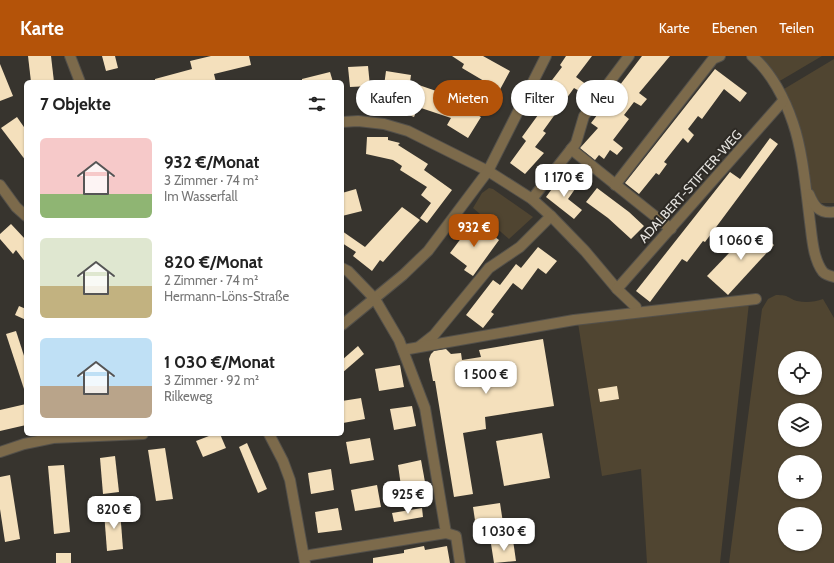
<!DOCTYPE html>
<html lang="de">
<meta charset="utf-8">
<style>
body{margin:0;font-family:Cabin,sans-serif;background:#f2f2f2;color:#222;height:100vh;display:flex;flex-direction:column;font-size:15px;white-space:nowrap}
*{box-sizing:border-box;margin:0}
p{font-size:13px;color:#767676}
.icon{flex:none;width:22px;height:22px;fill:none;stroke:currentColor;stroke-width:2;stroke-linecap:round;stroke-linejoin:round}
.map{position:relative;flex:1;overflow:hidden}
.details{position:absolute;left:24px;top:24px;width:320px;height:356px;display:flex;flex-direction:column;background:#fff;border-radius:6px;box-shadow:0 1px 3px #0004}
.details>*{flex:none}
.top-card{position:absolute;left:356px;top:24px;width:380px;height:36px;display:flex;gap:8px}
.controls{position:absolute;left:778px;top:295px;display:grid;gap:8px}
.controls a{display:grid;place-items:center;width:44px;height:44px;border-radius:50%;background:#fff;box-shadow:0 1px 3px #0004;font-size:20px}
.price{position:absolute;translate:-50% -34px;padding:0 9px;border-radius:8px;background:#fff;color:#222;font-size:13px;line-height:26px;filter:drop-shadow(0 1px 2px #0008)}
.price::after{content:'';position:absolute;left:50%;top:24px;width:12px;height:9px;margin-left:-6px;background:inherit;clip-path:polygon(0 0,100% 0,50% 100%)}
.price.current{background:#b45309;color:#fff}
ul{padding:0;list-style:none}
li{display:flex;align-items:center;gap:12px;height:100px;padding:0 16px}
li span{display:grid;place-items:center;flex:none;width:112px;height:80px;border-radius:6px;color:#555}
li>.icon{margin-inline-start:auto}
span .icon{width:48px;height:48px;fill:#fffc;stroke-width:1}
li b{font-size:17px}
h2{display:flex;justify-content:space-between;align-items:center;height:48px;padding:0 16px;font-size:17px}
.tag{padding:0 14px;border-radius:18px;background:#fff;box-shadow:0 1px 3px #0004;font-size:14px;line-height:36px}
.tag.current{background:#b45309;color:#fff}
header{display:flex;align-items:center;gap:24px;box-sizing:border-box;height:56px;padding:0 20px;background:#b45309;color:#fff}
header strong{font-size:19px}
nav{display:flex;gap:22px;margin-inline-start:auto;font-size:14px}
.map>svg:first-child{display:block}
.green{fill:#504531;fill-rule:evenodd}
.building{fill:#f4e0bc}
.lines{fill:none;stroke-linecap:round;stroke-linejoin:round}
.minor-casing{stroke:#53504a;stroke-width:12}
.minor{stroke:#7c6a4b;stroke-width:10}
.labels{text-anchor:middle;stroke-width:4;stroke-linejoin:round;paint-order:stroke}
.street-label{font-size:13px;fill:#e5e3df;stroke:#2d2a25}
</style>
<header>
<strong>Karte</strong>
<nav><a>Karte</a><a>Ebenen</a><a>Teilen</a></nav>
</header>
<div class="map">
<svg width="834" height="507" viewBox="0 0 834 507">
<rect width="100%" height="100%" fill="#37342e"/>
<!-- green -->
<g class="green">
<polygon points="759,0 822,0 778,26"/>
<polygon points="834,3 834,147 821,147 813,138 795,56 784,33"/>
<polygon points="489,132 493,133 533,161 509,183 473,152 482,137"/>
<path d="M776,239C790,239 787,242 797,245C806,247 815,246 823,243L834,262V507H729L762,253L768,243ZM785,302H815V332H785ZM785,354H815V384H785ZM785,406H815V436H785ZM785,458H815V488H785Z"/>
<polygon points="749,247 720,507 647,507 641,413 602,420 578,267"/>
</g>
<!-- building -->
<g class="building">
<polygon points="28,0 51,0 54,26 31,26"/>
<polygon points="102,0 115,0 118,12 106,15"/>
<polygon points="211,0 249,0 251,9 214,18 216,26 155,26 155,23 192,13 190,5"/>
<polygon points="452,0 483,0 510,15 497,39 481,29 484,25 462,12 464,8"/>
<polygon points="566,0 592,0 576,21 587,29 581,36 574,32 543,75 546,77 535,91 544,97 525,118 510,107 526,85 522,81 538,59 534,57 550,34 546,32 562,11 560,9"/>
<polygon points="642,0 670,0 639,37 647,43 641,50 634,46 624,59 629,63 613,84 623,92 617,99 610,94 604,103 599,99 595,104 580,92 598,72 591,67"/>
<polygon points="0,8 13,40 0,45"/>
<polygon points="368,10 370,30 350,31 348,11"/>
<polygon points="715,13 747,37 740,46 724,33 702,63 698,60 688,73 694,79 688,87 683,82 664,106 667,108 659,119 656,117 639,138 625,127"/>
<polygon points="386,15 411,19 410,26 448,39 447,42 481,61 468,82 447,69 451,62 418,51 414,61 391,52 396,39 383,37"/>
<polygon points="330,16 333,26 302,26 302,23"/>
<polygon points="17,61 26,74 26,105 1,72"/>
<polygon points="367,81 388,81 388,84 400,87 398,89 428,108 424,114 452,134 427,167 420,162 431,147 421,139 427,131 400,114 402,110 393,104 366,98"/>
<polygon points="770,82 778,88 705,186 703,185 687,206 682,203 650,246 636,235 730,116 740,123"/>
<polygon points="560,122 575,133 568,143 582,154 574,163 546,141"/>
<polygon points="597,132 629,156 644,170 631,183 608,162 586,146"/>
<polygon points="356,133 362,155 342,160 342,137"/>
<polygon points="402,151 420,164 383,206 380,204 372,215 353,200 356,196 342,187 342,175 365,191"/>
<polygon points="474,165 499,184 473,220 464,214 467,210 450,197"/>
<polygon points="11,168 26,184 26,207 16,194 13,198 0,183 0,178"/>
<polygon points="754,171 774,189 728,239 707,220"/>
<polygon points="538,191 557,205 546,218 538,212 522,234 513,227 491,256 494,258 483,272 466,259 493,224 500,229 516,208 521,212"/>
<polygon points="19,250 26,253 26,264 15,259"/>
<polygon points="16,275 26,306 26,333 24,333 6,278"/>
<polygon points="543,283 554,350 485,361 486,373 463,377 473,438 454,441 435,325 433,325 429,303 431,298 434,295 446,293 451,298 461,297 462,304 481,301 479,294"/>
<polygon points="358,290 364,298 342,317 342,304"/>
<polygon points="400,309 404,331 379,335 375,313"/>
<polygon points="617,330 619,343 600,346 598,333"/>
<polygon points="361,342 365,363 343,367 342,345"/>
<polygon points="26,348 26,369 0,375 0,354"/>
<polygon points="412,350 416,370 394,374 390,353"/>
<polygon points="542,377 550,422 504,430 496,385"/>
<polygon points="214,378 220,378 226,392 203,401 196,385"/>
<polygon points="370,382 374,404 350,408 346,386"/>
<polygon points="247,387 267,433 258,437 239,391"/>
<polygon points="165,392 173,443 156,445 148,394"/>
<polygon points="115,400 119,436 103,438 100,402"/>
<polygon points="421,404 425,426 401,430 398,409"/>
<polygon points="64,409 70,476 54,478 48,410"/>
<polygon points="331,413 334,434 311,438 308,417"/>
<polygon points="10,419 20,483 5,486 0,453 0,421"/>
<polygon points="377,429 381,451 355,455 351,434"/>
<polygon points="500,447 503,467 476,471 473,451"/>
<polygon points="338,452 342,474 318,477 315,456"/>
<polygon points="422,452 423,461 394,466 392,457"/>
<polygon points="120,454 123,493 107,495 104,456"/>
<polygon points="513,484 516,505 494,507 491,488"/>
<polygon points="424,490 425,494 447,490 450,507 373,507 373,502 404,497 404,494"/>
<rect x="56" y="497" width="15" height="10"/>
</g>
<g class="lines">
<!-- minor casing -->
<g class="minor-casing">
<g id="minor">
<polyline points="70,0 80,26"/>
<path d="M752,0C771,16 785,43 793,67C803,96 806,135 810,166C812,181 813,203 823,216C826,219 830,220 834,221"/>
<polyline points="342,66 358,65 384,68 408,75 488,115 532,143 551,160 585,195 617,233 636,251"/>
<polyline points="571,93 671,173"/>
<polyline points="0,129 16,151 26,160"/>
<polyline points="615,129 713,3 720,0"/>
<path d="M809,138C814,150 819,158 834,156"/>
<polyline points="532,143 576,87 584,60 629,0"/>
<polyline points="617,233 783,45"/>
<polyline points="342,269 403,219 428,195 488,115 546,0"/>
<polyline points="420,290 434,279 489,212 520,191 551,160"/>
<polyline points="403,294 574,264 756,243"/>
<polyline points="269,378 283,405 290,424 305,507"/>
<polyline points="0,396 24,388 53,382 143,378"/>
<polyline points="446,477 456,480 460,507"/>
<polyline points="304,500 446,477 425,352 399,284 375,243 348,215 342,212"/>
</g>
</g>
<!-- minor -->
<use href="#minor" class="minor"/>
</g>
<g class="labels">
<!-- street labels -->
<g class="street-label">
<text transform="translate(690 130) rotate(-48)" y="5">ADALBERT-STIFTER-WEG</text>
</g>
</g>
</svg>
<div class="controls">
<a><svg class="icon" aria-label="locate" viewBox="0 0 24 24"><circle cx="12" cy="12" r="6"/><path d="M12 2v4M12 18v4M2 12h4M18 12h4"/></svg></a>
<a><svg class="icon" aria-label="layers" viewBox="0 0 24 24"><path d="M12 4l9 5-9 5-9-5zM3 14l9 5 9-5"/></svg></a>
<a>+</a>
<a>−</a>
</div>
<b class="price" style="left:564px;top:142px">1 170 €</b>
<b class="price current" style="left:474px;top:192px">932 €</b>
<b class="price" style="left:741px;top:205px">1 060 €</b>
<b class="price" style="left:486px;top:339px">1 500 €</b>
<b class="price" style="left:408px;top:459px">925 €</b>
<b class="price" style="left:114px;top:474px">820 €</b>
<b class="price" style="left:504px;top:496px">1 030 €</b>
<div class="top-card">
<a class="tag">Kaufen</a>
<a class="tag current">Mieten</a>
<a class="tag">Filter</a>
<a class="tag">Neu</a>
</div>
<section class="details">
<h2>7 Objekte<svg class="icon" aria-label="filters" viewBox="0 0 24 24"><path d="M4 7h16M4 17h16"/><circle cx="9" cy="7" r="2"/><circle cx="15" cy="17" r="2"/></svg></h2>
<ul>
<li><span style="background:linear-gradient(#f6c9c9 70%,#8fb573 0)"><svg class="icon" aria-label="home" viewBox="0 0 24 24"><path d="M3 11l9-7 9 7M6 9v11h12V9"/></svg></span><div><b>932 €/Monat</b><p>3 Zimmer · 74 m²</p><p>Im Wasserfall</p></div></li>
<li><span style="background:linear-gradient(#dfe7d0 60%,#c2b280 0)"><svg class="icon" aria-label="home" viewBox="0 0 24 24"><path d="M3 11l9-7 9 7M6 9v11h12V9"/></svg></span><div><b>820 €/Monat</b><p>2 Zimmer · 74 m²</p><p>Hermann-Löns-Straße</p></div></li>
<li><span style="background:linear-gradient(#bfe0f5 60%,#b9a48a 0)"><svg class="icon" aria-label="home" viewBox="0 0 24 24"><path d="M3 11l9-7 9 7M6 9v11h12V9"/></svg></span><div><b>1 030 €/Monat</b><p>3 Zimmer · 92 m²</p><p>Rilkeweg</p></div></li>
</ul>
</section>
</div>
